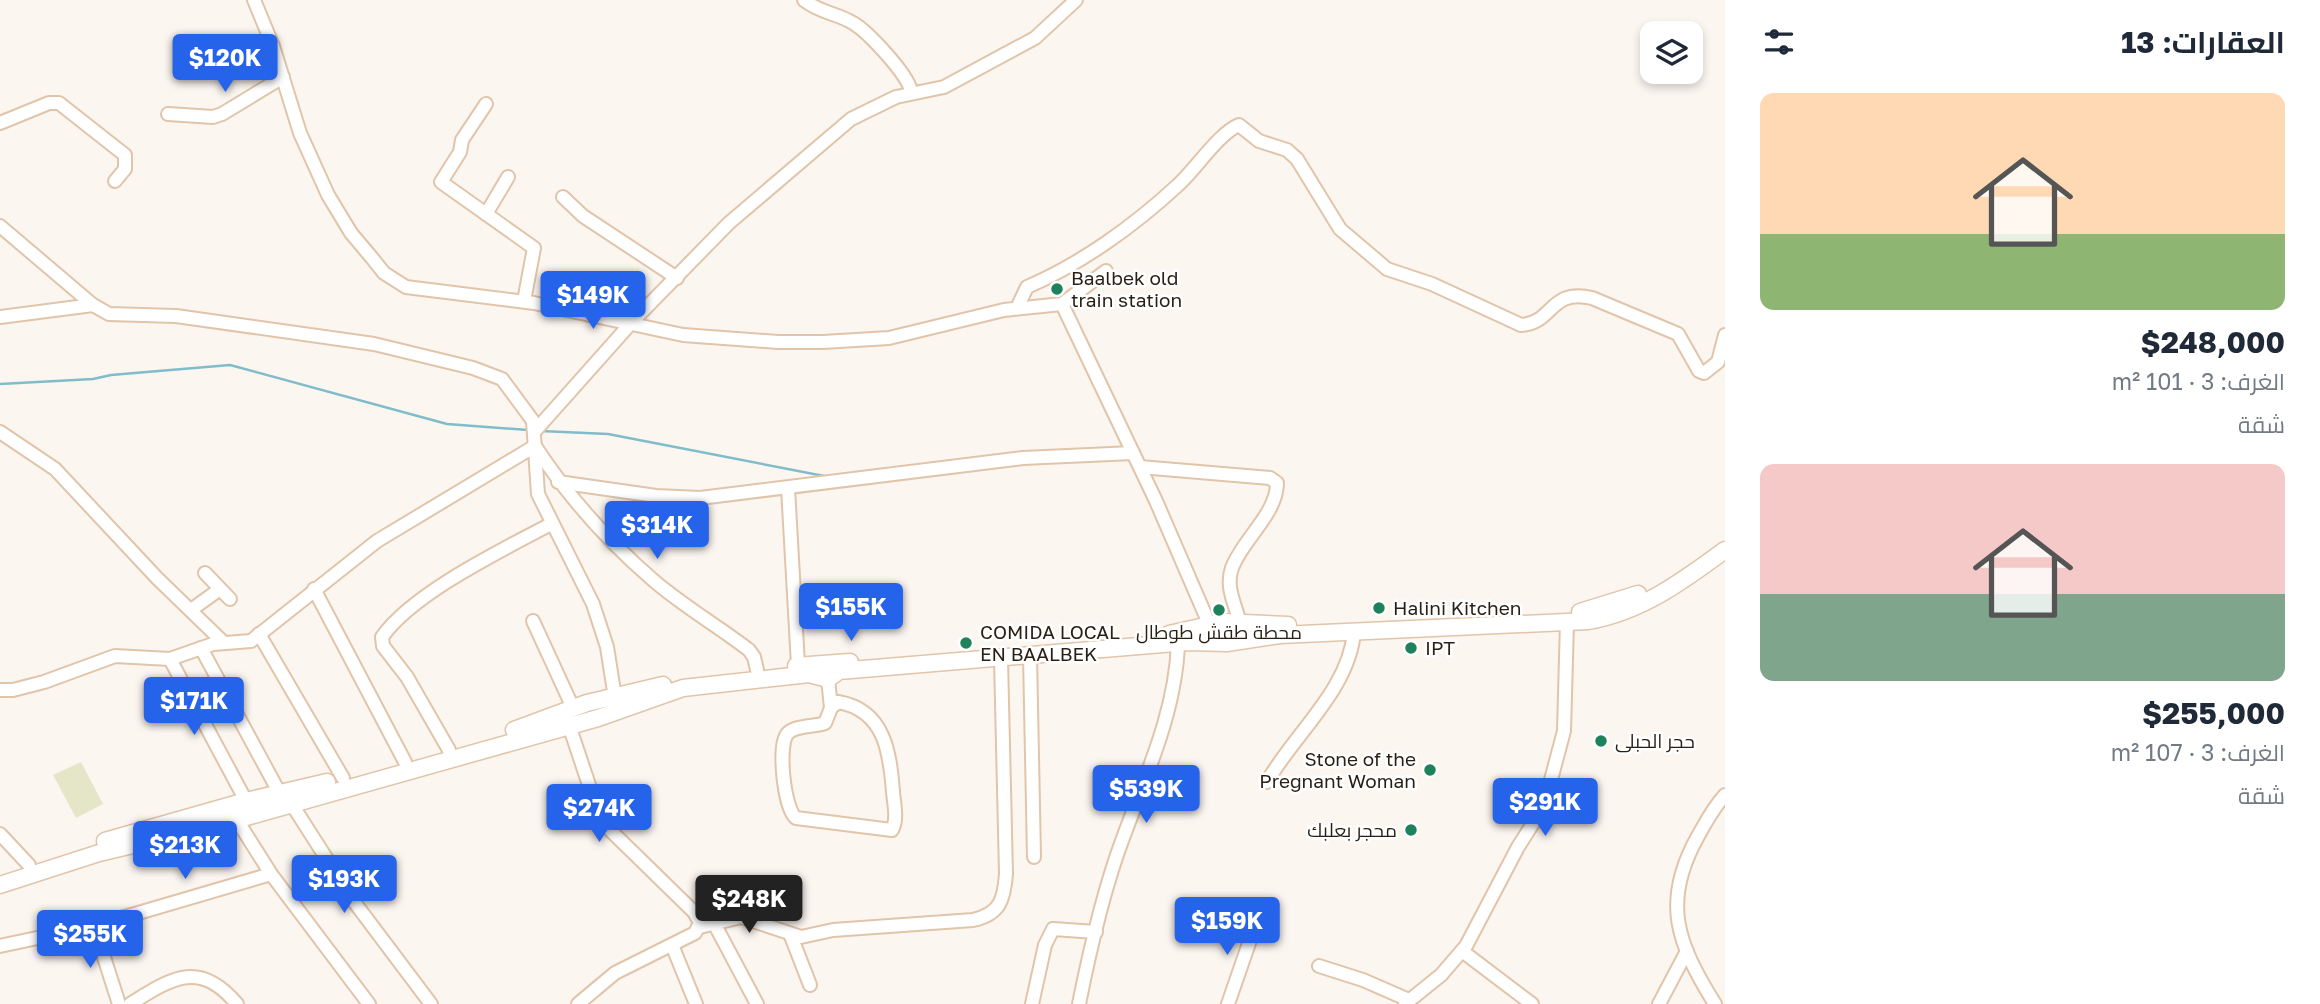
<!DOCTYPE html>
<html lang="ar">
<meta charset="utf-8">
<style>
body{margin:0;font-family:"Golos Text",Cairo,sans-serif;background:#f2f2f3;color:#1f2937;direction:rtl;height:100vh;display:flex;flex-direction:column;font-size:26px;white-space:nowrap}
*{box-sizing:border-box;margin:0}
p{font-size:23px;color:#747a83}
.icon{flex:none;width:38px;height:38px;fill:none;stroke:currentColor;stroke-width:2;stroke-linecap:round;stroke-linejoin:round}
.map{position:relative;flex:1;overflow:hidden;direction:ltr}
.details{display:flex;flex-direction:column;background:#fff;width:595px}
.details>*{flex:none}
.tools{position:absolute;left:1640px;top:21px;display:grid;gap:14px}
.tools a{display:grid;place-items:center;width:63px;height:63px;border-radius:14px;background:#fff;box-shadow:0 4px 10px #0003;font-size:35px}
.price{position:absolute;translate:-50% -60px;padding:0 16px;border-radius:7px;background:#2563eb;color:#fff;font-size:23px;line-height:46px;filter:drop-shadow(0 2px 4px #0008)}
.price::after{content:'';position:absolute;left:50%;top:42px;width:21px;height:16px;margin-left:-10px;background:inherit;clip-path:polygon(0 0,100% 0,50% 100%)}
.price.on{background:#222;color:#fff}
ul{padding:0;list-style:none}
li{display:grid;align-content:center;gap:14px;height:371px;padding:0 35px}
li span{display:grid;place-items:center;height:217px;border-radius:14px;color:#555}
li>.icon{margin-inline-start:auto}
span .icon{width:126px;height:126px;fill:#fffc;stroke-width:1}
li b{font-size:30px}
h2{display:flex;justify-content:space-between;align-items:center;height:84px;padding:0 35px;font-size:30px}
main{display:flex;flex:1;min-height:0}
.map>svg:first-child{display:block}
.grass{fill:#e4e6c7}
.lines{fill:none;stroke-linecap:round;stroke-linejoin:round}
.stream{stroke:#80bcca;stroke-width:2.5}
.minor-casing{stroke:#e0c5aa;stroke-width:16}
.major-casing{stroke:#e0c5aa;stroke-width:19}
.minor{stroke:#fff;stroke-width:12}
.major{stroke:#fff;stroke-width:16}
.poi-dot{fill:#1e835c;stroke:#fff;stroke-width:2.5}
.labels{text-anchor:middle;stroke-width:5;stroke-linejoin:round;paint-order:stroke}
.poi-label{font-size:19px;fill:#291f15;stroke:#fff;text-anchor:start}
</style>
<main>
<section class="details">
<h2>العقارات: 13<svg class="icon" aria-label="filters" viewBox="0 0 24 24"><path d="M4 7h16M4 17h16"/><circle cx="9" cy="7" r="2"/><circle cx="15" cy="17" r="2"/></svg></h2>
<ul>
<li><span style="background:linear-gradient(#ffd9b3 65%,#8fb573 0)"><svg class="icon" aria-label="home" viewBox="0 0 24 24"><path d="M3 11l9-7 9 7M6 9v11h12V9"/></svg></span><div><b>$248,000</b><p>الغرف: 3 · 101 m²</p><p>شقة</p></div></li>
<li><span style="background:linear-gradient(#f6c9c9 60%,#7fa58c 0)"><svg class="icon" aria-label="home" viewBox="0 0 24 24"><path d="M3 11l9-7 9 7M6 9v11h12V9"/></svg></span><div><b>$255,000</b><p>الغرف: 3 · 107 m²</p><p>شقة</p></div></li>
</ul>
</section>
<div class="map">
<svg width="1725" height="1004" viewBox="0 0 1725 1004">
<rect width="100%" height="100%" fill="#fcf6f1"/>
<!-- grass -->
<polygon class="grass" points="81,762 103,804 76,818 53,775"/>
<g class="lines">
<!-- stream -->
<g class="stream">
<polyline points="0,384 93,379 111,375 230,365 447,424 528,430"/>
<polyline points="541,431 608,434 824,476"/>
</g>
<!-- minor casing -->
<g class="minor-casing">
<g id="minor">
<polyline points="254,0 273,46 300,133 328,195 351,233 372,258 384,273 406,287 534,303 683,335 778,342 823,342 889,338 1004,310 1062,304 1106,271"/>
<path d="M804,0C820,13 837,13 853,23C867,31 912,78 911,93"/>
<polyline points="486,104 462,140 460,152 441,182 534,248 524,301"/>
<polyline points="168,114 213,117 222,114 283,77"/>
<polyline points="0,123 49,103 59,103 125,155 125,169 115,181"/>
<polyline points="563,197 583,216 677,278"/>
<polyline points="486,214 508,177"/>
<polyline points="0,226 93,305 109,314 176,316 374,344 473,368 502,379 533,421 538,494 593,604 607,647 616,704"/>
<polyline points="1062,304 1156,501 1217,642"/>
<path d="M1017,308L1027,287C1081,264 1135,225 1178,185C1195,170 1219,133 1239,125L1259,141L1287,150L1297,159L1340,229L1387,269L1432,284L1521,325C1554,323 1549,288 1592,298L1678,334L1699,371L1704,373L1718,362L1725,335"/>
<polyline points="0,317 93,305"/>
<polyline points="535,431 632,322 729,223 851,119 896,97 944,87 1035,38 1076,0"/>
<polyline points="0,432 55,469 157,578 224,643"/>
<path d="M1140,467L1270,478L1277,483C1277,514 1242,540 1232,568C1222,595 1248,621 1239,641"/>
<polyline points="558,482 656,496 700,498 1023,458 1133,453"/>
<polyline points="788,488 798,665"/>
<polyline points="205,573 230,599"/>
<polyline points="314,589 405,762"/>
<polyline points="191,610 220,589"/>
<polyline points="533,621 573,708"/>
<polyline points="259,634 343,778"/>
<polyline points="201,648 279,792"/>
<polyline points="1030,655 1034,857"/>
<polyline points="170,659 246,801"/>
<path d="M828,679L831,708L825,723C815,727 796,725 788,733C777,744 784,809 796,818L892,830C898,819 894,804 893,792C890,753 885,710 838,702L831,708"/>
<path d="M0,690H13L44,682L115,656L170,659L213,644L251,641L377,541L535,446C567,495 609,542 653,580C683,606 718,626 749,650L754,657L757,670"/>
<polyline points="567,719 591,791 609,829 694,912 700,923 695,933 615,973 578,1004"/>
<path d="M449,750L407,677L383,646L382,637C413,593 502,550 551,524"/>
<path d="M1267,782C1294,734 1349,690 1354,632"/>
<polyline points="291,803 355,903 431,1004"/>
<polyline points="237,820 271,874 369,1004"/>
<polyline points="0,834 29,865"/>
<polyline points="715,925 757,1004"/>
<polyline points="94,926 119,1004"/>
<path d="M700,927L741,917L801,937L833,930L973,920C1000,914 1004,900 1006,874L1001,659"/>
<polyline points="791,936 810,985"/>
<polyline points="672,945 696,1004"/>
<polyline points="0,946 94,926 271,874"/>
<polyline points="1462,951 1532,1004"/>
<polyline points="1319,966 1363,980 1409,1000"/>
<path d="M130,1004C172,978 199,959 237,1004"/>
<polyline points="1032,1004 1045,945 1053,929 1096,932"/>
<path d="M1079,1004C1090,949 1103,891 1123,838C1146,775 1176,711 1178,643"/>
<polyline points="1228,1004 1257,920"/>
<polyline points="1405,1004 1441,975 1466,946 1518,847 1544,806 1564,731 1567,622"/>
<polyline points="1659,1004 1687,951"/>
<path d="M1715,1004C1677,943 1661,902 1698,836C1706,822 1713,808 1725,795"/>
</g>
</g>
<!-- major casing -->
<g class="major-casing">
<g id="major">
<polyline points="1580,612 1638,594"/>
<polyline points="1169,634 1223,622 1288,625"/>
<polyline points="796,666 850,662"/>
<polyline points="514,730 587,703 663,685"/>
<polyline points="105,841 246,801 327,782"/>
<path d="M0,885L99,853L218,825L598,718L683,688L809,674L828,679L839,671L1187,642L1227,643L1280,635L1588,621C1641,612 1683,581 1725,550"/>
</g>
</g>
<!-- minor -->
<use href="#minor" class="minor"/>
<!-- major -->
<use href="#major" class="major"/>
</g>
<!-- markers -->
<g class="poi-dot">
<circle cx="1057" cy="289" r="7"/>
<circle cx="1379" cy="608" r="7"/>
<circle cx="1219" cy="610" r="7"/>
<circle cx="966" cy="643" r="7"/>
<circle cx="1411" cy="648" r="7"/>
<circle cx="1601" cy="741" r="7"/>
<circle cx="1430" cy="770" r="7"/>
<circle cx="1411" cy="830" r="7"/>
</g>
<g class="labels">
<!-- poi labels -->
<g class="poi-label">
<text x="1071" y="285">Baalbek old<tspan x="1071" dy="22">train station</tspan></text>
<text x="1393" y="615">Halini Kitchen</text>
<text x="980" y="639">COMIDA LOCAL<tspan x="980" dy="22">EN BAALBEK</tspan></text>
<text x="1219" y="639" text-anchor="middle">محطة طقش طوطال</text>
<text x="1425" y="655">IPT</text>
<text x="1615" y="748">حجر الحبلى</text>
<text x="1416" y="766" text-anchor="end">Stone of the<tspan x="1416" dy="22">Pregnant Woman</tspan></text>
<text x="1397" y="837" text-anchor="end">محجر بعلبك</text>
</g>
</g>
</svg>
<div class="tools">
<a><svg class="icon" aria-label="layers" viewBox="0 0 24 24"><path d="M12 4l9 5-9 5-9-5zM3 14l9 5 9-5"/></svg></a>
</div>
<b class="price" style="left:225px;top:94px">$120K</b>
<b class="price" style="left:593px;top:331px">$149K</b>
<b class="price" style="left:657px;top:561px">$314K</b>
<b class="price" style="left:851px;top:643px">$155K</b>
<b class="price" style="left:194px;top:737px">$171K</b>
<b class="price" style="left:1146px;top:825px">$539K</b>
<b class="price" style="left:1545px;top:838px">$291K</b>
<b class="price" style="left:599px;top:844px">$274K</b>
<b class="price" style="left:185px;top:881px">$213K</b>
<b class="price" style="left:344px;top:915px">$193K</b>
<b class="price on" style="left:749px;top:935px">$248K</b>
<b class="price" style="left:1227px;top:957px">$159K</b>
<b class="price" style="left:90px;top:970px">$255K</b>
</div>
</main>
